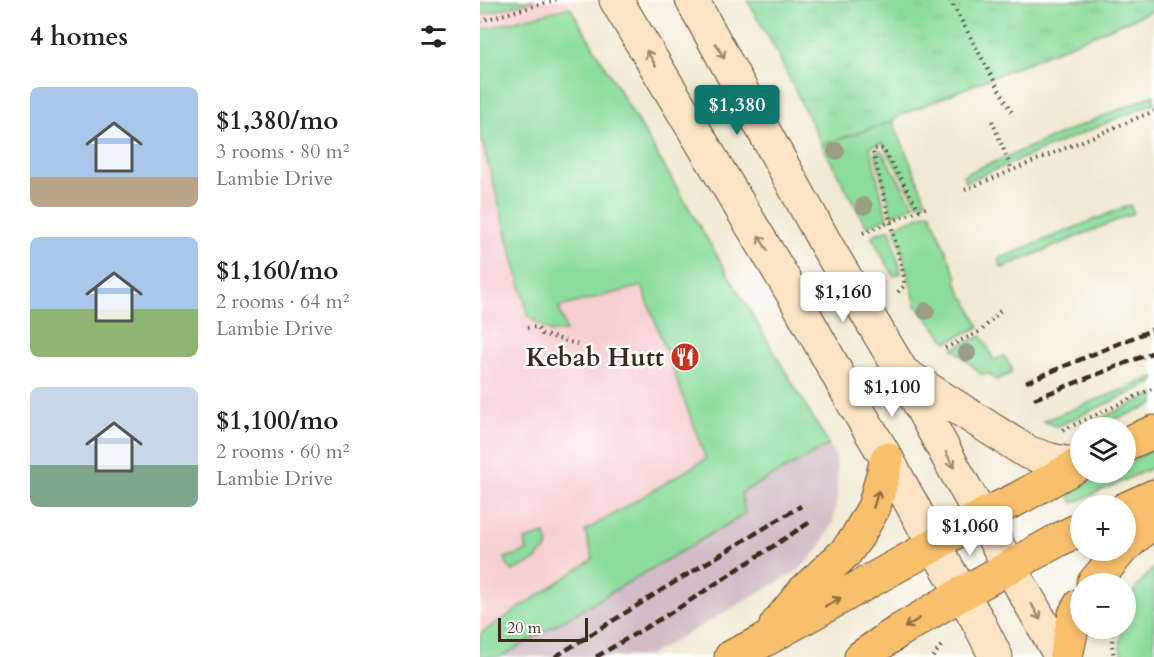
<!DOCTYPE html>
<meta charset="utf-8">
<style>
body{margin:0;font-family:Cardo,serif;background:#f6f6f6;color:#222;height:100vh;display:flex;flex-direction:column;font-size:22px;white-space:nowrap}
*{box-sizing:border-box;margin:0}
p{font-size:20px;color:#767676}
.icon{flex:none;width:33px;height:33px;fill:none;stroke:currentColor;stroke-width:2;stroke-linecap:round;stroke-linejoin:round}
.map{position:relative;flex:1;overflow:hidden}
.sheet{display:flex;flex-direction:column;background:#fff;width:480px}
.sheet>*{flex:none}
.tools{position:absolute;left:590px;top:417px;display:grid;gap:12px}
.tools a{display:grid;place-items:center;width:66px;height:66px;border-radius:50%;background:#fff;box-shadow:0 3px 9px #0003;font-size:30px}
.scale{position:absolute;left:18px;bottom:15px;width:90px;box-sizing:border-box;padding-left:6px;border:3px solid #3b2a1e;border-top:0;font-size:16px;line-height:21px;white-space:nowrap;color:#3b2a1e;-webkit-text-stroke:4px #fff;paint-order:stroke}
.price{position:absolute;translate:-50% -51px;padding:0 14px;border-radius:6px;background:#fff;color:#222;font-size:20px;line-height:39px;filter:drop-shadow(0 2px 3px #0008)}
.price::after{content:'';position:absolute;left:50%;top:36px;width:18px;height:14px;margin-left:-9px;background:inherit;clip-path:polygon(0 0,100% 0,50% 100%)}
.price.on{background:#0f766e;color:#fff}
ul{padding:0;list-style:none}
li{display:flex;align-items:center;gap:18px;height:150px;padding:0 30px}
li span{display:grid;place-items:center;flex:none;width:168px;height:120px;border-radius:9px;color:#555}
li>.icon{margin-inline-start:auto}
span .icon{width:72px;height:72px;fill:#fffc;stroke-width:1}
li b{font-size:26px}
h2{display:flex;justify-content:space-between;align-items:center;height:72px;padding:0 30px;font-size:26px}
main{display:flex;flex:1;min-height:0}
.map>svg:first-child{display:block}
.built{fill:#f7cfd1}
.railway{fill:#d2bdc6}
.grass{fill:#8cdd9d;stroke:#64845e;stroke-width:1.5}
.park{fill:url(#park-tufts);stroke:#64845e;stroke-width:1.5}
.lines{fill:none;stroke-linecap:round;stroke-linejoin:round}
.secondary-casing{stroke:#564739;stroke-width:35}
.primary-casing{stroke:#564739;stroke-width:35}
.motorway-casing{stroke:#564739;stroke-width:35}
.path{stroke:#564739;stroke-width:4;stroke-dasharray:1.5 4.5;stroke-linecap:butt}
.secondary{stroke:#fce5c4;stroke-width:33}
.primary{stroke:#f8bf6c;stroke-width:33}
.motorway{stroke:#f8bf6c;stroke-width:33}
.rail{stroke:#3b2a1e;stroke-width:4.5;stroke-dasharray:9 4.5;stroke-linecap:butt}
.tree{fill:#9a9e83}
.oneway{stroke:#9c8871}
.oneway2{stroke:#906d41}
.labels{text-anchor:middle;stroke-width:5;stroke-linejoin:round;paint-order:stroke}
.poi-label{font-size:26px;font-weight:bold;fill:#3b2a1e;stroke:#fff;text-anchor:end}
</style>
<main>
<section class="sheet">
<h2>4 homes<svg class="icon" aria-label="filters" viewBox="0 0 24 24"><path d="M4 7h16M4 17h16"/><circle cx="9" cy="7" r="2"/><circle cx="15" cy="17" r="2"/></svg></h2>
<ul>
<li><span style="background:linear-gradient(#a9c7e8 75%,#b9a48a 0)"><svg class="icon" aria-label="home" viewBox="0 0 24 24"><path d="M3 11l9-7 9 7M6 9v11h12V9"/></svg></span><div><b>$1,380/mo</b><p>3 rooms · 80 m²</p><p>Lambie Drive</p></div></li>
<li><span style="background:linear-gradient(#a9c7e8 60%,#8fb573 0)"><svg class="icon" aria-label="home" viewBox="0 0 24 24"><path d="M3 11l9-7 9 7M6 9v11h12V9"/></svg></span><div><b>$1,160/mo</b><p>2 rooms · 64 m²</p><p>Lambie Drive</p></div></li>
<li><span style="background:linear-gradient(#c9d6e8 65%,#7fa58c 0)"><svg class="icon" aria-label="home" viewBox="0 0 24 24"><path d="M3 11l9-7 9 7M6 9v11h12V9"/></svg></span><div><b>$1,100/mo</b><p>2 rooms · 60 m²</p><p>Lambie Drive</p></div></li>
</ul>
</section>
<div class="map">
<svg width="674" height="657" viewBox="0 0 674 657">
<defs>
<pattern id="park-tufts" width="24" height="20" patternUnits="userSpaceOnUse" patternTransform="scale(1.5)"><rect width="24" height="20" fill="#8cdd9d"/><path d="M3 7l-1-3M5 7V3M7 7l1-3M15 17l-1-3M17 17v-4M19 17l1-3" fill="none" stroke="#7abe87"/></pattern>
</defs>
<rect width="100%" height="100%" fill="#fff"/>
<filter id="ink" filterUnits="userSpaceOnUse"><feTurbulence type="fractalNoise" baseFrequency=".0167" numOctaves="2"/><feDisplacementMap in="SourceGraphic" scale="12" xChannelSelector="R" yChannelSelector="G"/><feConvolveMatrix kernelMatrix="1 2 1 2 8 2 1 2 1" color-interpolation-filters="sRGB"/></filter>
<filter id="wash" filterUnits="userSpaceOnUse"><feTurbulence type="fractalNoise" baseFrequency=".008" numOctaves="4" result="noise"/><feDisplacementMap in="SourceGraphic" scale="24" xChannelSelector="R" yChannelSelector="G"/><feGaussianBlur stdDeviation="1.35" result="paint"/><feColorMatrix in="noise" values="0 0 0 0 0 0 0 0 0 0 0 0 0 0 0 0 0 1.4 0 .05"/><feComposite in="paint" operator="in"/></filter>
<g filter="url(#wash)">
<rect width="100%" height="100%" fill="#f1e9d1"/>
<!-- built -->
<polygon class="built" points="0,0 87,0 261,493 21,657 0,657"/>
<!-- railway -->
<polygon class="railway" points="349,445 356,458 357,469 357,497 353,523 338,550 319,570 166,657 21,657 264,515 260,493"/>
<!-- grass -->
<g class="grass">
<polygon points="15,0 55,0 0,15 0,4"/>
<polygon points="90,7 349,445 261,493 265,514 21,657 0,657 0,634 113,559 105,531 226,459 162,286 79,307 86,331 71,332 49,317 0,133 0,30"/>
<polygon points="674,95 674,103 486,182 483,175"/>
<polygon points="413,121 446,201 438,204 402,143 390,147 407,218 386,226 342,145"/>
<polygon points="401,150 434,206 412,215 395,152"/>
<polygon points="650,205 654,213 522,268 518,259"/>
<polygon points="450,212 477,278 476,281 483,297 486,299 499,327 467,342 436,305 415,226"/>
<polygon points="410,229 421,273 414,276 391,236"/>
<polygon points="502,336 514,360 524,356 532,368 530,369 532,373 516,380 510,374 501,374 473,348"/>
<polygon points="674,377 674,382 580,425 575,426 563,421"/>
<polygon points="674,394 674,404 667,407 615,427 602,427"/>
<polygon points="674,449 674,467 593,503 588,493 628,473 645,472 645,464"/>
<polygon points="65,534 68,543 67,549 59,555 58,559 33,571 29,568 25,558 47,551 45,540"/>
<path d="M674,568V657H643L640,648L642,629L645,628C645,620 644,611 647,604C652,590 664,579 674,568Z"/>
</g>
<!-- park -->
<polygon class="park" points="267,0 674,0 674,10 421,115 413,121 342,145 296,51"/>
</g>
<g filter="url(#ink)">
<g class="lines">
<!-- secondary casing -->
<g class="secondary-casing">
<g id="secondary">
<polyline points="136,0 314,296 374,404 407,459 454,545 498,621 516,657"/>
<polyline points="212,0 348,248 422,372 475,470 581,657"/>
<polyline points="426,375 547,452 571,460 597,465"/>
</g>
</g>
<!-- primary casing -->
<g class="primary-casing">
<g id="primary">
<polyline points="645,444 674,432"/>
<polyline points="645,509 674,496"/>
<polyline points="454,545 502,516 539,498 600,464"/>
<polyline points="645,546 674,520"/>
<polyline points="613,584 641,550"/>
<polyline points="481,594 578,540 600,529"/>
<polyline points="586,657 595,614 600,605"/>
</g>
</g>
<!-- motorway casing -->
<g class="motorway-casing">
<g id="motorway">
<polyline points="296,625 324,591 366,552 377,537 394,507 407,459"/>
<polyline points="251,657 283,641 454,545"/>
<polyline points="381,657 419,631 481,594"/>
</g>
</g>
<!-- path -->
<g class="path">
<polyline points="470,0 532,113"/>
<polyline points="0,21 76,0"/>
<polyline points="512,121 532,170"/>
<polyline points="485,190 674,111"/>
<polyline points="383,233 448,207"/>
<polyline points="418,292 424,286 424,277 393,152 395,149 400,148 403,149 440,211"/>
<polyline points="47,328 57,327 62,334 97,344"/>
<polyline points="465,348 501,331 521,310"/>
<polyline points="583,430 674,388"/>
<polyline points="633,628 632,645 634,657"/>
<polyline points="453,657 463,643"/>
</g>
<!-- secondary -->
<use href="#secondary" class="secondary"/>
<!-- primary -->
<use href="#primary" class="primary"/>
<!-- motorway -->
<use href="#motorway" class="motorway"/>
<!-- rail -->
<g class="rail">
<polyline points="546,382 674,329"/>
<polyline points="554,399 674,352"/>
<polyline points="75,657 185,588 321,506"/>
<polyline points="116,657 197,609 330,522"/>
</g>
</g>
<!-- trees -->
<g class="tree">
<circle cx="356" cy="151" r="9"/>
<circle cx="384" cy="206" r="9"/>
<circle cx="446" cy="311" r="9"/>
<circle cx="487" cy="353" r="9"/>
</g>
<!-- one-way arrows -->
<defs><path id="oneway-shaft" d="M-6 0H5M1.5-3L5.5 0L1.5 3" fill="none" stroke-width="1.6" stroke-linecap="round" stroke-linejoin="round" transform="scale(1.5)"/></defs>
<g class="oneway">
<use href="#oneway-shaft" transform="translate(240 51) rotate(61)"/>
<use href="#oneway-shaft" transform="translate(171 58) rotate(-121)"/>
<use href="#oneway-shaft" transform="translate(283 243) rotate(-121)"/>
<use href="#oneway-shaft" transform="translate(470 460) rotate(62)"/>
<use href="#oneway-shaft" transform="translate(556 612) rotate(61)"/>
</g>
<g class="oneway2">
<use href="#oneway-shaft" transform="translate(396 499) rotate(-73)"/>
<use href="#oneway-shaft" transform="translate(353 602) rotate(-29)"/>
<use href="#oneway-shaft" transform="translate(432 623) rotate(148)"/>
</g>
</g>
<!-- icons -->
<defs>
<g id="restaurant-disc" transform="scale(1.5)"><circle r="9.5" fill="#c8321e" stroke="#fff"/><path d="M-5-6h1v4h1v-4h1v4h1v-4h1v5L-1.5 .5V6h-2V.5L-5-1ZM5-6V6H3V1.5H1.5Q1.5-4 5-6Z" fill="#fff"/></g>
</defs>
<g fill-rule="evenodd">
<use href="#restaurant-disc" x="205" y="357"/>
</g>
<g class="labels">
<!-- poi labels -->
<g class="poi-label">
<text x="184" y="366">Kebab Hutt</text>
</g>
</g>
</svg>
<div class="tools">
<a><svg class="icon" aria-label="layers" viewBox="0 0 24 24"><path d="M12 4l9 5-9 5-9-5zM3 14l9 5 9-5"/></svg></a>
<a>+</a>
<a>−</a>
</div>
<div class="scale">20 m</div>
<b class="price on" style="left:257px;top:136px">$1,380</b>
<b class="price" style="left:363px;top:323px">$1,160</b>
<b class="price" style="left:412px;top:418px">$1,100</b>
<b class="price" style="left:490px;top:557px">$1,060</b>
</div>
</main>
